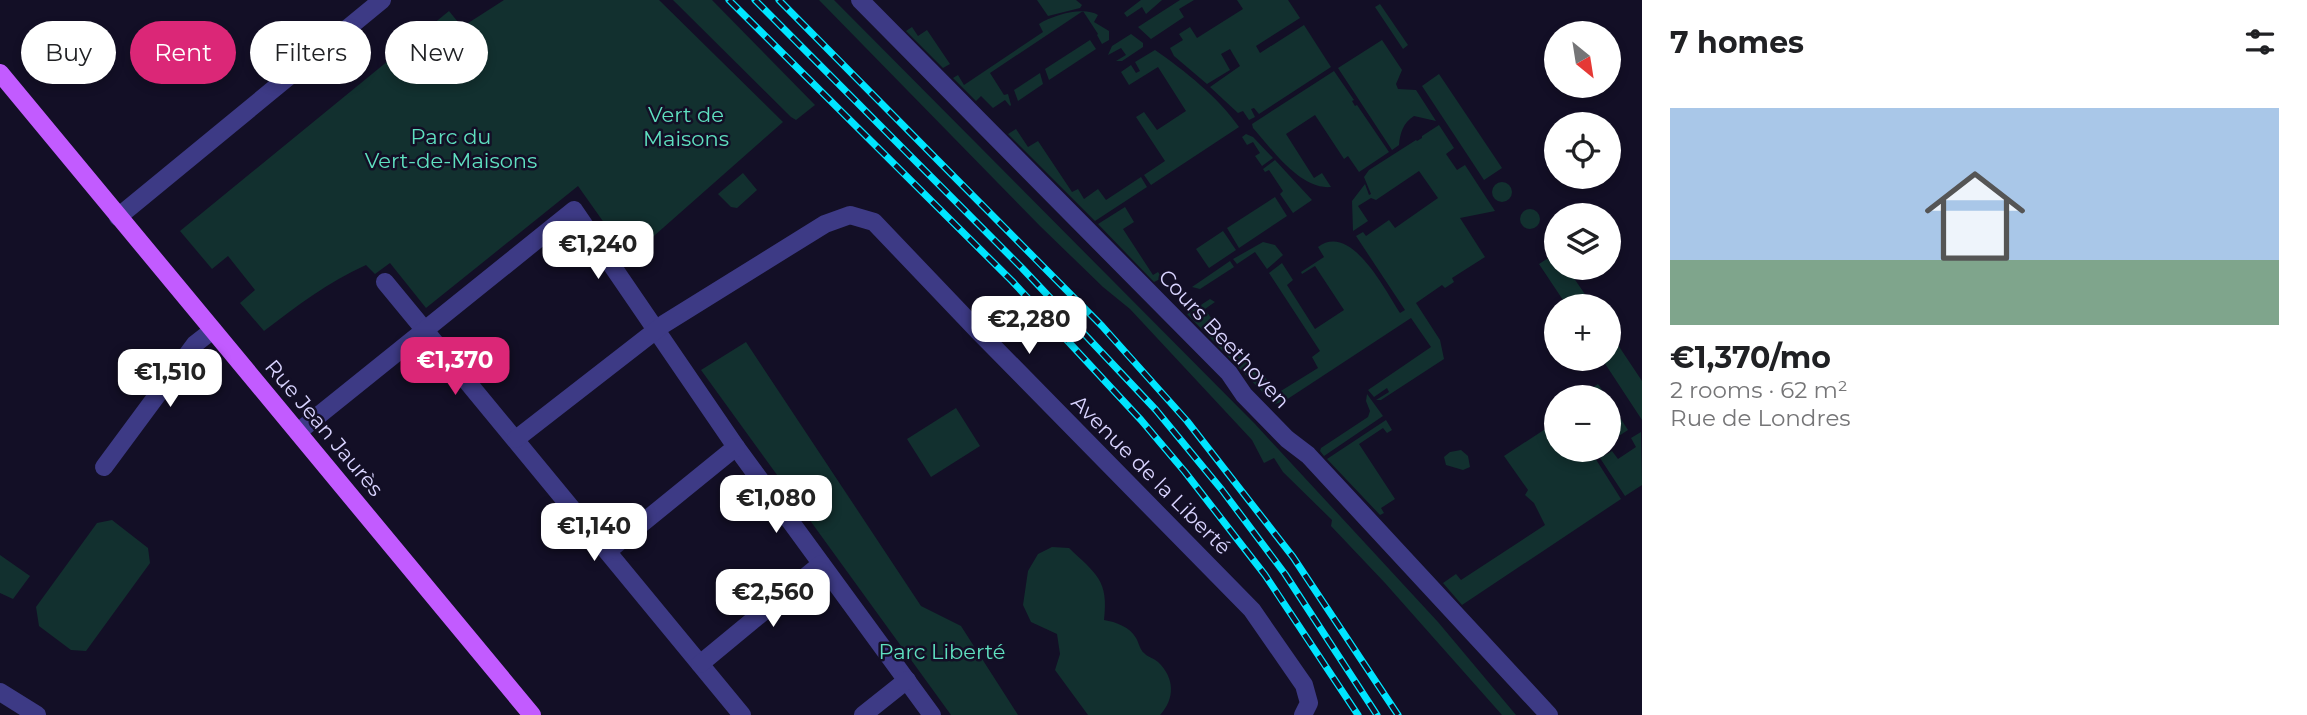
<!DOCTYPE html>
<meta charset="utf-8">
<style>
body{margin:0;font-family:Montserrat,sans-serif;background:#f6f6f6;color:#202124;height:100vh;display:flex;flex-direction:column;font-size:26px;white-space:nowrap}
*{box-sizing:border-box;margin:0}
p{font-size:23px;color:#757577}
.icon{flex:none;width:38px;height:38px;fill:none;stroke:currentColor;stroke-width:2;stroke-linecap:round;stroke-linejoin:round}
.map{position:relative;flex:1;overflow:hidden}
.panel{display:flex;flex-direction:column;background:#fff;width:665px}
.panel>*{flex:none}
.banner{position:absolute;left:21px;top:21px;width:665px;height:63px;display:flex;gap:14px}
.needle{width:46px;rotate:150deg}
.fabs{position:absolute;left:1544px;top:21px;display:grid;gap:14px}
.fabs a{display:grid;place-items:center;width:77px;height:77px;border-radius:50%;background:#fff;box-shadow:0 4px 10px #0003;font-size:35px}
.price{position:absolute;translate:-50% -60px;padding:0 16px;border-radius:14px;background:#fff;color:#222;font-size:23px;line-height:46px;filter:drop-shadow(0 2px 4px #0008)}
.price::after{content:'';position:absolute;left:50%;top:42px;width:21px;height:16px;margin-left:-10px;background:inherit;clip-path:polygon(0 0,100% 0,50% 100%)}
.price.on{background:#db2777;color:#fff}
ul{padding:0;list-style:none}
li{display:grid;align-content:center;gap:14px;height:371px;padding:0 28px}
li span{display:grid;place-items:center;height:217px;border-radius:0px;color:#555}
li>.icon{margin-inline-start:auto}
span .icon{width:126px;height:126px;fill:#fffc;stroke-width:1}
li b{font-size:30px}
h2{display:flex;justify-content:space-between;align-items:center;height:84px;padding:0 28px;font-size:30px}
.chip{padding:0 24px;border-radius:32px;background:#fff;box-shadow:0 4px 10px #0003;font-size:24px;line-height:63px}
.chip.on{background:#db2777;color:#fff}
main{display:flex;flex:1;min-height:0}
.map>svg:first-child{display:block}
.green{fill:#12302f}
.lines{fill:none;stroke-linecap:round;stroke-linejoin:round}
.minor{stroke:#3d3a85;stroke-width:18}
.major{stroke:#c25bff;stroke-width:18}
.rail-casing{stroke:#00e5ff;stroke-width:7}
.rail{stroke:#130f26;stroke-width:4.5;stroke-dasharray:13;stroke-linecap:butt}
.labels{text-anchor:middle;stroke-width:5;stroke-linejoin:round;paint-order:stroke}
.park-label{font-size:21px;fill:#5fe0c0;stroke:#130f26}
.street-label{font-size:21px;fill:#d9d4ff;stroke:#130f26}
</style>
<main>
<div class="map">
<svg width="1642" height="715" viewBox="0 0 1642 715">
<rect width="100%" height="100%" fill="#130f26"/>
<!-- green -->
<g class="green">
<path d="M504,0H659L783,122L629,258L578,186L426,308L390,263L375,274L366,265C328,282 297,306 264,331L240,303L255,290L228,256L212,269L180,231L449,11L462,27Z"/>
<polygon points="673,0 712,0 815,105 796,120 791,117"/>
<polygon points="819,0 834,0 1255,424 1438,622 1516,715 1502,715 1385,583 1331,526 1332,520 1283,472 1274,458 1264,463 1252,440 1130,309 1103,287 1040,226"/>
<polygon points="1037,0 1076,0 1082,5 1080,8 1048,16"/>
<polygon points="1141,0 1162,0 1146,14 1142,7 1127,17 1124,13"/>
<polygon points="1180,0 1194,0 1179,9 1184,17 1151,39 1138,27"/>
<polygon points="1237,0 1288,0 1300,18 1256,46 1260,53 1304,25 1331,67 1259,114 1254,108 1251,109 1255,117 1249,120 1243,111 1238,113 1210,87 1240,66 1230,49 1221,54 1230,70 1207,84 1174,56 1170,48 1183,40 1179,34 1190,27 1197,38 1243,9"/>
<polygon points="1380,4 1408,45 1403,49 1375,7"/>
<path d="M1083,11L990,73L1004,95L1008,94L1011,105L1010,106L1005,100L993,108L981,96L976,101L953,78L958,75L964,85L1043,32L1039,24C1053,15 1084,6 1098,15L1094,22L1109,31V40L1102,44L1097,35L1098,34Z"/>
<polygon points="912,27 918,36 927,30 950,64 943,68 906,31"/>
<polygon points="1131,34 1143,43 1143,47 1122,61 1116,61 1126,55 1121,48 1108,55 1112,46"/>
<polygon points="1090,40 1096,49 1049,80 1045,69"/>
<path d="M1382,40L1402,70L1396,84L1398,89L1416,90L1436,121L1414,116C1403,123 1400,133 1399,145L1392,150L1338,68Z"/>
<path d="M1155,50C1185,71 1218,97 1239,127L1151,185L1144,175L1165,161L1136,117L1144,112L1157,130L1186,111L1158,67L1129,85L1121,72L1131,65L1136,73L1140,71L1135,62Z"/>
<path d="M1334,71L1354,100L1352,101L1355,106L1357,105L1389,152L1359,172L1348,156L1344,159L1315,115L1286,134L1314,178L1322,173L1331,187C1300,190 1272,149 1253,128L1252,124Z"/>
<polygon points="1040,73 1043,84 1018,101 1014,90"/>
<polygon points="1439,74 1502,168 1484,180 1422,86"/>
<path d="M1439,125L1454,148L1446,154L1457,170L1465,165L1495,211L1460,218L1485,257L1452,278L1454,282L1445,288L1442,285L1416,303L1440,340L1444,359L1381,400H1376L1389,392L1387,388L1374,397L1368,390L1431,347L1411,318L1283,402L1274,404L1187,314L1210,299L1215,302L1205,309L1235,354L1241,350L1258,376L1263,374L1276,394L1318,368L1312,357L1320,351L1269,273L1282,263L1293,280L1287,285L1315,329L1344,310L1315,266L1302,274L1301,272L1324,257L1318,247C1351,222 1385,290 1400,313L1405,310L1356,236L1363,232L1366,236L1389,220L1395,228L1438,198L1419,171L1376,200L1371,198L1358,206L1368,221L1353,231L1352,201L1365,184L1369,195L1371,194L1364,177L1369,170L1416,140L1417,141L1422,138V136Z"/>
<polygon points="1016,129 1028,147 1038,141 1072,192 1078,189 1084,199 1098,189 1106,200 1141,177 1147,187 1095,221 1008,134"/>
<polygon points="1246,134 1253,137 1273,158 1262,166 1255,156 1260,153 1253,142 1247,145 1242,137"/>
<polygon points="1275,160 1312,200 1293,213 1280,194 1283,191 1269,170 1265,172 1263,169"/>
<polygon points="743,173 757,190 737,208 731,207 718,194"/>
<circle cx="1502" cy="192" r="10"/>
<polygon points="1275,197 1287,216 1239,248 1227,228"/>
<polygon points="1125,207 1134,222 1123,229 1153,275 1158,272 1162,278 1154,282 1098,224"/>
<circle cx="1530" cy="219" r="10"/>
<polygon points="1223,231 1236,250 1209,268 1196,249"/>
<polygon points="1263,242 1275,245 1283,255 1267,269 1255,252 1237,264 1233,259"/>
<polygon points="1556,253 1556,268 1567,268 1593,306 1567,306 1539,264"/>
<polygon points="1230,261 1234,267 1200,289 1192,287"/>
<polygon points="1608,330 1642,381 1642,420 1602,359 1608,359"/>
<polygon points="746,342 921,606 961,626 1018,715 951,715 701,370"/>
<polygon points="1598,384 1607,397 1578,397"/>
<polygon points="1367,394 1383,416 1324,456 1320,451 1321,448 1368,417 1370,411 1366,401"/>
<polygon points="1608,399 1628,430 1608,443"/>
<polygon points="956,408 980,446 931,477 907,439"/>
<polygon points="1386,420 1392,430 1387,433 1383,428 1359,444 1395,499 1381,508 1384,513 1380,515 1327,459"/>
<polygon points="1556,422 1556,450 1590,450 1621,499 1462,605 1443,583 1456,574 1461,580 1545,525 1534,503 1525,495 1528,490 1504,456"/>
<polygon points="1641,432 1642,485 1625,496 1600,458 1612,451 1618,459 1636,447 1631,438"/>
<polygon points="1461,450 1468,456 1470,467 1463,470 1446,465 1444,457 1450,452"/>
<polygon points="112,520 148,548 150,563 86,651 71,650 39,626 36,607 97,523"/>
<path d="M1052,547L1069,548C1096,574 1109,580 1104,620C1116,622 1130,627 1136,638C1139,643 1140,650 1144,653C1147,657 1154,658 1158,662C1175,678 1175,699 1160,715H1088L1055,670L1060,654L1057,634L1031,622L1023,605L1028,571L1038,554Z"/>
<polygon points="0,555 30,576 13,599 0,593"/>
</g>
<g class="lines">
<!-- minor -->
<g class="minor">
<polyline points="860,0 1229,373 1244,395 1287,439 1308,455 1549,715"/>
<polyline points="118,217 382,0"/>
<polyline points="385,282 742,715"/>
<polyline points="298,432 574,210 736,447 932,715"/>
<polyline points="516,439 664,324 825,224 850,215 874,222 978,331 1252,610 1304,685 1309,703 1303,715"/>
<polyline points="104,467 195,344 213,330"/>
<polyline points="608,551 736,447"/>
<polyline points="700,664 821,564"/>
<polyline points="0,692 37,715"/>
<polyline points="863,715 907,680"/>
</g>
<!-- major -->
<polyline class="major" points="0,73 532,715"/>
<!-- rail casing -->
<g class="rail-casing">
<g id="rail">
<polyline points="729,0 1012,281 1141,420 1185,472 1265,575 1358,715"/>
<polyline points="755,0 1022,268 1156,410 1222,490 1285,574 1377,715"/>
<polyline points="779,0 1102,326 1187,421 1293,557 1398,715"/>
</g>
</g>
<!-- rail -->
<use href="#rail" class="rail"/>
</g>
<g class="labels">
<!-- park labels -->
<g class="park-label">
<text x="686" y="122">Vert de<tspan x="686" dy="24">Maisons</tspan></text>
<text x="451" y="144">Parc du<tspan x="451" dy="24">Vert-de-Maisons</tspan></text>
<text x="942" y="659">Parc Liberté</text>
</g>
<!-- street labels -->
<g class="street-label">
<text transform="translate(1224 339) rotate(47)" y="7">Cours Beethoven</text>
<text transform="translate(324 428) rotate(50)" y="7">Rue Jean Jaurès</text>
<text transform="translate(1151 475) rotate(45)" y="7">Avenue de la Liberté</text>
</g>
</g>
</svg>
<div class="fabs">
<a><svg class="needle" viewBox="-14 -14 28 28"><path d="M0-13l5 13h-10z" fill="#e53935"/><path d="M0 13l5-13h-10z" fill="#757577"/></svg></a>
<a><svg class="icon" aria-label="locate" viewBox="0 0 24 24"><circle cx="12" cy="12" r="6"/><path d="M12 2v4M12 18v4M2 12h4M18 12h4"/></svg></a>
<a><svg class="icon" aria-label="layers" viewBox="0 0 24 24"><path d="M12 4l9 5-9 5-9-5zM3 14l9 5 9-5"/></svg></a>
<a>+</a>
<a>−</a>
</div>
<b class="price" style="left:598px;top:281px">€1,240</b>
<b class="price" style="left:1029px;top:356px">€2,280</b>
<b class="price on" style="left:455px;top:397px">€1,370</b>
<b class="price" style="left:170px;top:409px">€1,510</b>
<b class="price" style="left:776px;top:535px">€1,080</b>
<b class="price" style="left:594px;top:563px">€1,140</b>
<b class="price" style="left:773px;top:629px">€2,560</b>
<div class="banner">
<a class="chip">Buy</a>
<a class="chip on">Rent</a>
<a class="chip">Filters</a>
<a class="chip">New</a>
</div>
</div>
<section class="panel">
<h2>7 homes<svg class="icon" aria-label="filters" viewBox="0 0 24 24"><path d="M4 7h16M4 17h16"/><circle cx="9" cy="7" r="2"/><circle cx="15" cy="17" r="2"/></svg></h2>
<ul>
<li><span style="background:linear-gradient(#a9c7e8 70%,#7fa58c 0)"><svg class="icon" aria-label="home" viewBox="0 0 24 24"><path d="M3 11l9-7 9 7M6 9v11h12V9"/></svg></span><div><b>€1,370/mo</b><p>2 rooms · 62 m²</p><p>Rue de Londres</p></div></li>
</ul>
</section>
</main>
